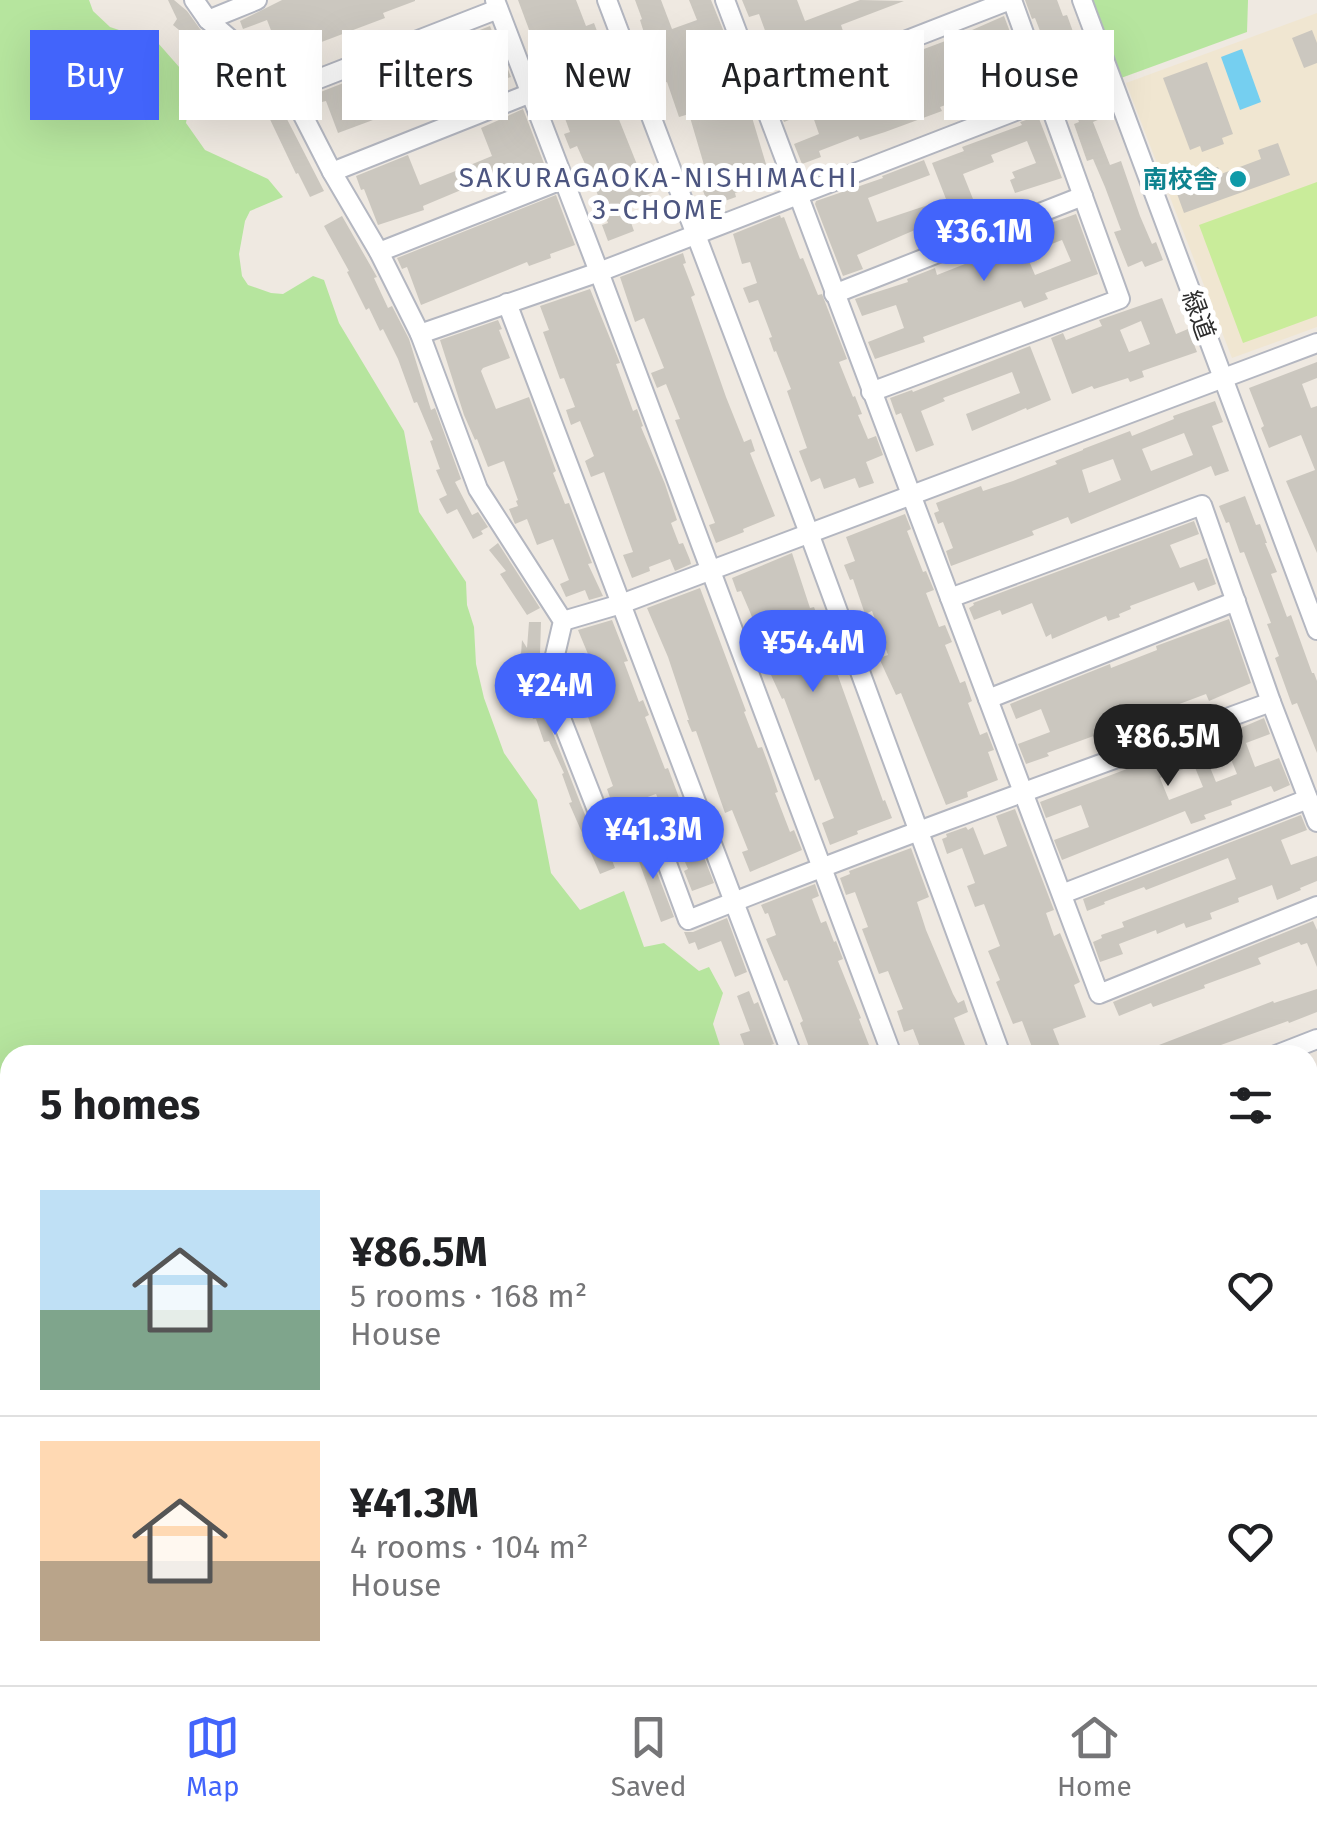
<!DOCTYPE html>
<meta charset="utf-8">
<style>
body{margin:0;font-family:"Fira Sans","Noto Sans JP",sans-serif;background:#f6f6f6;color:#202124;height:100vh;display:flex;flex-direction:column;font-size:38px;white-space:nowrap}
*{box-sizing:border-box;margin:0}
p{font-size:32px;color:#757577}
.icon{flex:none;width:55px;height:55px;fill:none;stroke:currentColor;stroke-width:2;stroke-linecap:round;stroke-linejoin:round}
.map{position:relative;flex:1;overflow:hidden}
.panel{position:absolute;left:0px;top:1045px;width:1318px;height:640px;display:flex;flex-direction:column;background:#fff;border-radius:30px 30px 0 0;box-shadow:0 10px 40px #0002}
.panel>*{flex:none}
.guide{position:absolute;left:30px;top:30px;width:1258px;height:90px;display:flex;gap:20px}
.price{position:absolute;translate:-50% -85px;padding:0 22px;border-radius:35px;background:#4264fb;color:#fff;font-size:32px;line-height:65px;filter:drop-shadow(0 2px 5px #0008)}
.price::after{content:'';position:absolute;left:50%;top:60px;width:30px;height:22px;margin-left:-15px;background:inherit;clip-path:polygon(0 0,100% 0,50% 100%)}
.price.on{background:#222;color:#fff}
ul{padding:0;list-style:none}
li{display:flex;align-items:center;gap:30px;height:250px;padding:0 40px}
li+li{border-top:2px solid #e0e0e0}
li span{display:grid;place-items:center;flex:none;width:280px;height:200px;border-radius:0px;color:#555}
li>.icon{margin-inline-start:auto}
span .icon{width:120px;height:120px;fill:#fffc;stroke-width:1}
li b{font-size:42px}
h2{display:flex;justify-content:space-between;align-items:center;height:120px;padding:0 40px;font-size:42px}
.chip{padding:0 35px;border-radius:0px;background:#fff;box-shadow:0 10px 40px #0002;font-size:35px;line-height:90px}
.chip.on{background:#4264fb;color:#fff}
.tab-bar{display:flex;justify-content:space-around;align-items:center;height:140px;border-top:2px solid #e0e0e0;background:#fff;font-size:28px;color:#757577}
.tab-bar a{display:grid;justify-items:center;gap:5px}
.tab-bar .on{color:#4264fb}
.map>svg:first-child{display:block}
.education{fill:#f0e6d1}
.green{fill:#b6e59e}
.pitch{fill:#c9ec9a}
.water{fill:#75cff0}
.building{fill:#cbc7bf;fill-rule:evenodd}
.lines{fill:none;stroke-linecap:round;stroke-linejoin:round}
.minor-casing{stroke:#b4b7c1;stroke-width:22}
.minor{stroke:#fff;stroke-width:18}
.culture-dot{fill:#0f9aa8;stroke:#fff;stroke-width:4}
.labels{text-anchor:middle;stroke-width:10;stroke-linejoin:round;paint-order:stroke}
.culture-label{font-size:25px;font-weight:bold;fill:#0d838f;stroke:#fff;text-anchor:end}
.street-label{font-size:25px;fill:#2e2e2e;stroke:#fff}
.neighbourhood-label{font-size:28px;letter-spacing:2.5px;fill:#4d5680;stroke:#fff}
</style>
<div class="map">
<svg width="1317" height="1685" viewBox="0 0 1317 1685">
<rect width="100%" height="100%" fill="#efe9e1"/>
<!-- education -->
<polygon class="education" points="1317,13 1317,327 1232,358 1126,83"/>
<!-- green -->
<g class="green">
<polygon points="0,0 89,0 93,11 110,27 158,43 180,68 192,90 186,123 205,150 268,179 283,197 250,211 245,221 239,254 242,276 248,285 271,293 283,294 313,276 324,280 339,323 404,431 419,512 466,582 467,605 474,627 476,664 484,698 504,753 537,800 551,873 580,910 624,891 644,947 664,943 699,971 709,967 723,993 713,1024 723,1055 10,1055 10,1370 0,1369"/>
<polygon points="1091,0 1248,0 1247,32 1121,78"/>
<polygon points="10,1408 10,1675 82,1675 83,1677 88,1675 235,1675 234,1685 0,1685 0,1410"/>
<polygon points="362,1675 970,1675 1015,1685 352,1685"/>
</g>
<!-- pitch -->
<polygon class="pitch" points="1317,182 1317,316 1243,343 1199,225"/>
<!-- water -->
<polygon class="water" points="1242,49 1261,102 1240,110 1221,57"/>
<!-- building -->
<g class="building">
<polygon points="168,0 174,0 187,11 200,29 223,49 214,59 173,25 177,19"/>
<polygon points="282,0 415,0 415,1 383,13 385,18 295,52 298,58 284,64 267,20 243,29 240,21"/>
<polygon points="518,0 576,0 586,26 594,23 622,98 612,102 642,177 647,175 654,192 624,203 634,231 608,241 602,225 608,223 593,182 577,146 570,149 564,134 570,132 559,102 564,100 547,56 540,59"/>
<polygon points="635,0 661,0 672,29 697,20 689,0 711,0 724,32 718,34 742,106 748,104 771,181 735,193 736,197 722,202 720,195 706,199 701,185 709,182 689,114 679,117 667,82 663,83 655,56 652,58 640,20 642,19"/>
<polygon points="742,0 797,0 805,21 860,0 904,1 841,25 844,34 823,42 821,37 785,51 786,54 764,63 755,40 767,36 759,14 749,17"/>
<polygon points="1025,0 1057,0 1063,16 1067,15 1076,40 1066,44 1079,76 1087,73 1105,117 1093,122 1110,165 1121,161 1140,216 1152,244 1156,242 1163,260 1145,267 1142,261 1128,267 1114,232 1121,230 1105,187 1093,159 1087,161 1074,124 1079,122 1070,99 1067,100 1035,18 1032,19"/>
<path d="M1004,16L1028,80L980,99L978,93L940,107L942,111L885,132L860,140L858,136L819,151L821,157L802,164L794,144L819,134L811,111L784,122L777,104L956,37ZM990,44L998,66L962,79L954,58Z"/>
<polygon points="490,26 511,77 494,83 493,80 425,104 424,101 338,133 326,101 322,102 318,93 397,62 410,89 449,74 454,71 444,44"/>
<polygon points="1312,30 1317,43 1317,63 1304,68 1292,38"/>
<polygon points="1207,62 1233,134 1222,138 1224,144 1202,152 1200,146 1190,150 1163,78"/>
<polygon points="242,65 273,92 324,191 310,197 298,173 296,174 266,111 231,78"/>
<polygon points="523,109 545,166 527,172 525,167 492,177 423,206 424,210 378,225 364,189 361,190 356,176 408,155 420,185 458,170 492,156 481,128"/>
<polygon points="1038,116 1062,178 1015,193 1010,180 1015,178 1012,172 1036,163 1027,141 991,155 994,162 963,174 975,204 857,255 863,269 843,276 815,204 816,201 883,178 882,176 924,160 930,175 868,198 877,222 946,199 932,163 964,151 962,147 1022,125 1020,122"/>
<polygon points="1278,143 1290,175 1184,213 1176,191 1198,183 1195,175 1218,167 1221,174 1261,159 1258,150"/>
<polygon points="556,195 575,245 550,254 551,258 529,266 527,262 421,305 407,267 402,269 397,258"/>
<path d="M1076,214L1098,274L1045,293L1048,299L1024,308L1021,301L923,337L925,342L875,359L868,342L904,328L896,305L862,316L855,299L908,282L907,279L935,268L937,275L970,262L969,258L1032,234L1031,230ZM1062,240L1071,261L1035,275L1026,254Z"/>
<polygon points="780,215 781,218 784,217 800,259 803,258 818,295 822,294 847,359 839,362 853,397 855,396 862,414 858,415 868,439 876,436 883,455 866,462 874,483 859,488 855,478 824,489 820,478 811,482 799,451 807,448 787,391 791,389 776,351 774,352 769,338 772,337 758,300 749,303 743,288 757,283 750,262 742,264 733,234"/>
<polygon points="342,216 377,277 374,278 388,308 392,306 409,339 431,410 435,408 461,479 455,482 472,515 478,512 488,527 481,531 483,534 473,539 457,509 447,514 439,499 447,495 436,470 440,469 430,441 433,440 417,402 414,403 398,359 383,329 380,331 369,308 366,310 347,272 349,271 324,226"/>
<polygon points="683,253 686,263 683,264 695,295 691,297 726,397 744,442 751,439 755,451 750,453 775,516 743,529 744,532 716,543 709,525 715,523 675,420 680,419 666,384 657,388 651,373 664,368 644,318 635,322 620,277"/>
<polygon points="590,289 620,363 616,364 633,411 637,409 643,426 641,427 665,484 677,520 671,523 679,544 683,543 690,560 691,564 675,571 670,559 649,567 650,571 632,578 623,555 633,552 604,472 591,477 585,461 594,456 580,421 571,425 566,410 575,407 564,378 560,379 543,332 549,330 540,306"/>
<path d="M1162,298L1176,334L1188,329L1197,352L1142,371L1144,377L1130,382L1128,378L1094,389L1092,386L1072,394L1051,338L1063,333L1066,340L1102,326L1099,320ZM1141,321L1150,344L1129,352L1120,330Z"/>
<polygon points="498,320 502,329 499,330 510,358 483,368 481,371 496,409 529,397 556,471 553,473 565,504 569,503 592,563 588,564 603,596 589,600 585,590 566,597 560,584 569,580 553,539 537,545 527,519 515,524 509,509 518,506 516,501 518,500 504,461 488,467 477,439 475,440 464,415 440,340"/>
<polygon points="1030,346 1051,400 1027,410 1026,408 972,431 966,414 1020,393 1012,372 943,398 945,401 921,411 934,445 916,452 901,413 896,415 890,398 912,390 913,392"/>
<polygon points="1317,362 1317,378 1302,384 1311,408 1317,406 1317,553 1286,481 1315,470 1301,435 1269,448 1261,428 1264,426 1249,388"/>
<path d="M1215,401L1223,422L1212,426L1229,471L1215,476L1211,466L1071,524L1068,517L1032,531L1034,535L951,566L946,551L953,548L943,522L938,524L934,513L939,511L936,503L981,486L983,491L1013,481L1057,464L1055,461L1083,450V449L1130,431L1132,436L1174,419L1173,416ZM1184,433L1193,455L1151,471L1142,449ZM1113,459L1121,480L1089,493L1082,470Z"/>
<polygon points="1245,496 1256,525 1260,524 1267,543 1265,543 1277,572 1271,574 1287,617 1291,615 1312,673 1314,673 1317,681 1317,753 1297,703 1292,705 1275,658 1279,656 1267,624 1271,623 1244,552 1240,553 1229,522 1226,523 1219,506"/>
<polygon points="905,514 911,529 907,531 923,572 926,571 934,590 926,593 939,627 945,625 952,642 945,645 960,683 965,681 972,701 968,703 980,735 987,732 994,750 988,752 998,780 967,792 968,797 946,805 901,693 896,695 879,658 888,655 872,611 865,614 853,579 850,580 844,565 855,561 846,537"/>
<polygon points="1194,521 1199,534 1170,545 1180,568 1207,558 1216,584 1198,591 1194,582 1130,606 1131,609 1119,614 1120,617 1108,621 1106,616 1052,639 1051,634 1046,637 1032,603 1002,615 1000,610 974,620 969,608 974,605 973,603"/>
<polygon points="498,543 540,608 527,615 500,574 506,571 489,550"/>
<polygon points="792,553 810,608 814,607 824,633 828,631 834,646 828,648 883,801 885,800 892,818 857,831 858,834 830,845 822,823 834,818 819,779 815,781 784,698 782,699 771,675 766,660 768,659 750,612 741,591 737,592 732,578"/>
<polygon points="700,588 746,711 744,712 758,748 762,747 769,766 778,792 775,793 790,832 794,830 802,850 750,872 742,852 748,850 732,810 725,813 696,731 692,732 687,720 689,720 668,657 647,608"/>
<polygon points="1229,619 1251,683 1209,701 1206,694 1134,721 1135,723 1121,728 1121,726 1047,753 1049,756 1026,764 1018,744 1050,732 1041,709 1016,719 1010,704 1110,664 1111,668 1157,650 1156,646"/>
<polygon points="612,620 628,661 624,662 639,702 643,700 649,715 645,717 665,769 668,768 681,803 683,803 714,883 692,891 684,871 688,869 656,794 614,809 607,789 613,786 575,681 603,672 595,671 578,630"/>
<polygon points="529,622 541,622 540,655 542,655 540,666 531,666 536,690 598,848 603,853 610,855 615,868 600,874 569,803 572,802 562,774 564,773 549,741 544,742 536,719 533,719 519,683 522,640 527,648"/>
<path d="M1264,718L1270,734L1246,743L1255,767L1279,758L1290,785L1274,792L1271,786L1231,801L1232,805L1204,815L1206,819L1191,824L1185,811L1062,860L1054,840L1089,827L1081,805L1046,818L1040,802L1211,737L1212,740ZM1228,752L1237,774L1216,782L1207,760ZM1194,765L1203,787L1169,800L1160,778Z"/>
<polygon points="1015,809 1054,910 1046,913 1054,936 1060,933 1080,982 1074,985 1086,1017 1053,1029 1060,1047 1039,1055 1035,1055 1022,1021 1013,1024 996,982 1000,980 988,951 1000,946 984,904 975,907 967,886 975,883 962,848 947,854 942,839 947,837 946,834 966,827 968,830 973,827 984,855 1007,846 996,816"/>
<polygon points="1301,815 1307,830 1281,840 1291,865 1317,856 1317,881 1300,888 1301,890 1277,900 1272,885 1238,898 1239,902 1210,913 1212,919 1186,928 1184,923 1157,934 1156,930 1119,944 1123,954 1100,962 1093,942 1102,938 1101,935 1124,927 1122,922 1236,879 1228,858 1146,890 1144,887 1104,902 1105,904 1087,911 1083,899"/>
<polygon points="646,844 674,917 661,922 638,859 634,861 630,850"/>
<polygon points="911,848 929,897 917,902 926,930 953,994 958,1003 964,1000 968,1012 954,1018 969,1055 923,1055 913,1029 904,1032 897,1011 903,1009 888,971 879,974 862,929 868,927 855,892 846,895 840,878 850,874 849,871"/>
<polygon points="815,884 819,896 812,899 821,923 826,921 834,942 836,941 843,959 838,961 861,1018 859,1019 869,1045 842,1055 812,1055 800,1023 803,1021 787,980 784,981 766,939 776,935 768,913 765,914 761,905"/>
<polygon points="727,918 747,972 735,977 721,941 698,950 695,942 689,944 684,932 693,932"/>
<polygon points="1313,921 1317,930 1317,967 1307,943 1301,945 1299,942 1258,958 1261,964 1204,985 1205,988 1153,1007 1151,1003 1119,1016 1113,1002"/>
<polygon points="1317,989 1317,1012 1289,1023 1288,1021 1204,1051 1203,1048 1185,1055 1133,1055 1273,1001 1274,1003"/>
<polygon points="749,991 754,1004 758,1002 774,1044 747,1053 740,1034 750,1031 737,996"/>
</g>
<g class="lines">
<!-- minor casing -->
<g class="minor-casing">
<g id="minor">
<path d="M194,0L208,20L290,90L332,172L379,252L420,334L478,489L563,621L548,685L610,843L654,828L688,920C881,843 1076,773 1271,702"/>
<polyline points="495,0 599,272 892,1055"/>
<polyline points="607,0 809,533 1001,1055"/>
<polyline points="725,0 1099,994 1317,906"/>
<polyline points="1082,0 1317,630"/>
<polyline points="208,20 257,0"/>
<polyline points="290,90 498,9"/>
<polyline points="761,97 1010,0"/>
<polyline points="332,172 531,93"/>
<polyline points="379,252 564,179"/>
<polyline points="834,294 1083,196"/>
<polyline points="507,303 792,1055"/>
<polyline points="420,334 599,272 1049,98"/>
<polyline points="871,392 1120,299 1012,0"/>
<polyline points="950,598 1202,505 1271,702 1317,822"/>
<polyline points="563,621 621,604 1317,343"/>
<polyline points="988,699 1236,601"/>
<polyline points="1062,894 1308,799"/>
<polyline points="1276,1055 1317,1039"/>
<polyline points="1308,1154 1317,1151"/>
<polyline points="1308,1267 1317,1263"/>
<polyline points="1308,1379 1317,1375"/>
<polyline points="0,1382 10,1382"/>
<polyline points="1308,1493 1317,1490"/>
<polyline points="1308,1563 1317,1589"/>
<polyline points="1308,1671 1317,1667"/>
<polyline points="1233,1675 1238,1685"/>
<polyline points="252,1685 264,1675"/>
<polyline points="1270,1685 1296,1675"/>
</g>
</g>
<!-- minor -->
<use href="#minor" class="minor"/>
</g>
<!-- markers -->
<circle class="culture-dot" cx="1238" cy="179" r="10"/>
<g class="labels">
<!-- culture labels -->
<g class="culture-label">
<text x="1218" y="188">南校舎</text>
</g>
<!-- street labels -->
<g class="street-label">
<text transform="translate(1199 315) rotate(70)" y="9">緑道</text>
</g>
<!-- neighbourhood labels -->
<g class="neighbourhood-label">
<text x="659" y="187">SAKURAGAOKA-NISHIMACHI<tspan x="659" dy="32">3-CHOME</tspan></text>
</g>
</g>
</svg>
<b class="price" style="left:984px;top:284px">¥36.1M</b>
<b class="price" style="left:813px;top:695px">¥54.4M</b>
<b class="price" style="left:555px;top:738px">¥24M</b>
<b class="price on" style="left:1168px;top:789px">¥86.5M</b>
<b class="price" style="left:653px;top:882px">¥41.3M</b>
<div class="guide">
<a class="chip on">Buy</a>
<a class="chip">Rent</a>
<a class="chip">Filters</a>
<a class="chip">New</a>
<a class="chip">Apartment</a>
<a class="chip">House</a>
</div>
<section class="panel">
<h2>5 homes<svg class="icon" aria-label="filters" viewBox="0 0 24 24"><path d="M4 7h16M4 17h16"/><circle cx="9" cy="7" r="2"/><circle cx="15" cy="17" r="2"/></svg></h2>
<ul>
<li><span style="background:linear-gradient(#bfe0f5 60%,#7fa58c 0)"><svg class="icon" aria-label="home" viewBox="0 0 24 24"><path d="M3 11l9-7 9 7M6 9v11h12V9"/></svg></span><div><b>¥86.5M</b><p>5 rooms · 168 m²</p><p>House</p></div><svg class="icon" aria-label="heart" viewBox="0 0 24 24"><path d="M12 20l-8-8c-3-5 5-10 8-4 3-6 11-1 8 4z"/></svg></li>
<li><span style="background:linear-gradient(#ffd9b3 60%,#b9a48a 0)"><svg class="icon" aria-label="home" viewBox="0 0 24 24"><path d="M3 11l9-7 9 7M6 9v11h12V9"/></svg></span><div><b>¥41.3M</b><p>4 rooms · 104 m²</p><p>House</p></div><svg class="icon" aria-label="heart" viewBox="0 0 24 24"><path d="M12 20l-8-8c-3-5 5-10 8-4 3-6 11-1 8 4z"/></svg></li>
</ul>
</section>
</div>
<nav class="tab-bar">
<a class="on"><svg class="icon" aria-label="map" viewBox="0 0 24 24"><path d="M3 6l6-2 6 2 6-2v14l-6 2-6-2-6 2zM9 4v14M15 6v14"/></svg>Map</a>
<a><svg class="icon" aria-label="saved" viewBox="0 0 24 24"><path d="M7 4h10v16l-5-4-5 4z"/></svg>Saved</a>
<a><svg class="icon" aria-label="home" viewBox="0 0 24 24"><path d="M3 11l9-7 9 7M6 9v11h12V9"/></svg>Home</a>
</nav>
